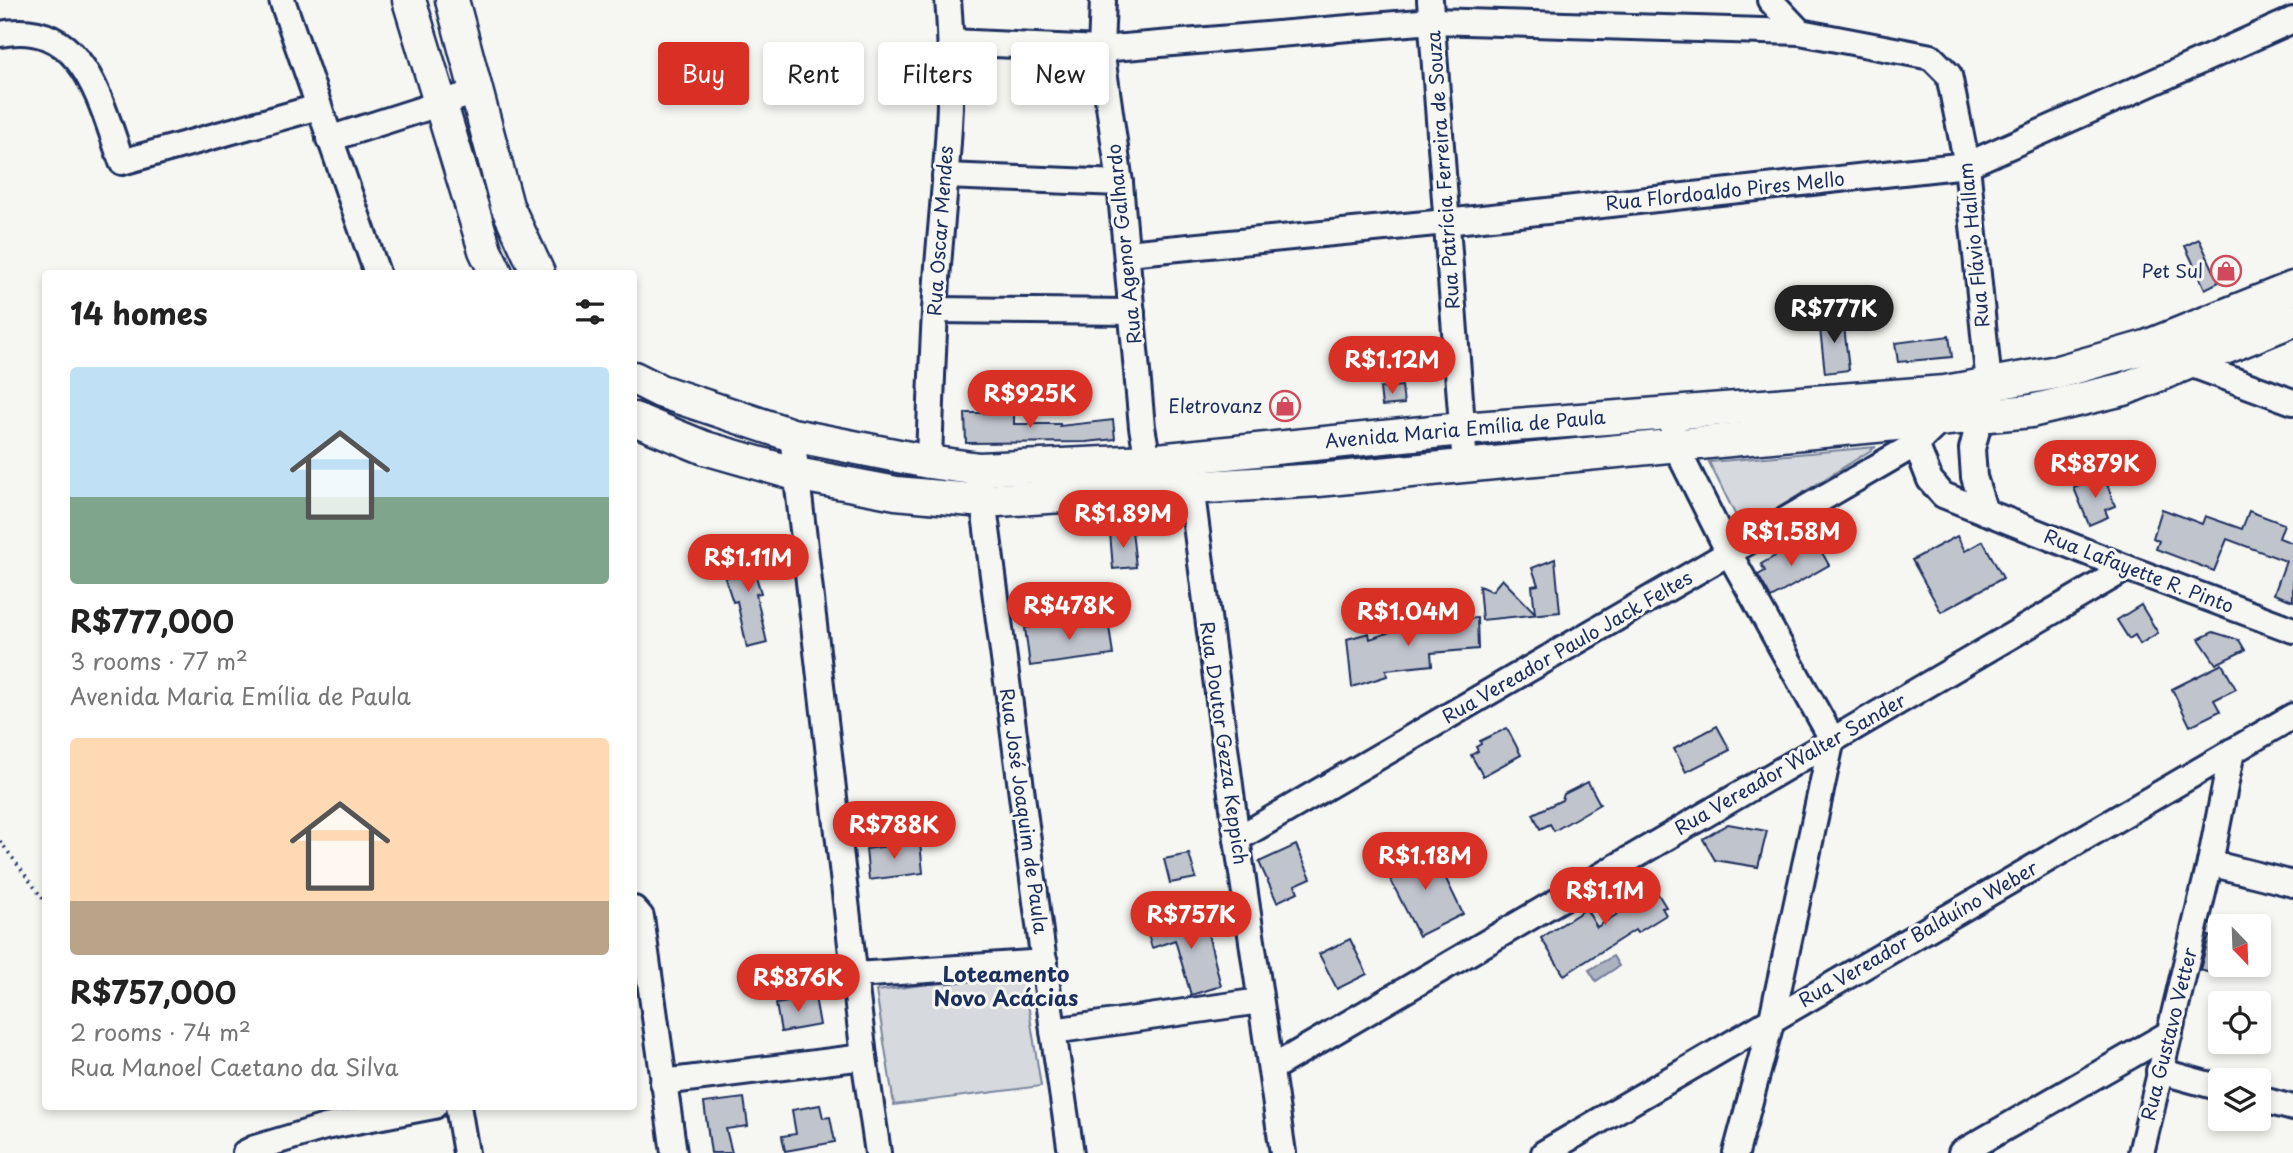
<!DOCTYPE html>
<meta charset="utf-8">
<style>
body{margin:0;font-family:"Playpen Sans",sans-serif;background:#f6f6f6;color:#222;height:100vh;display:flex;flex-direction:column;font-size:26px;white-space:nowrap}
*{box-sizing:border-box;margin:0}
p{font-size:23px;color:#767676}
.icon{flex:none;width:38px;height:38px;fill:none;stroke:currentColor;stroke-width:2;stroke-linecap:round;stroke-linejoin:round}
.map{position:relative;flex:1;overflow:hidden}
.side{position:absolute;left:42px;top:270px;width:595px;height:840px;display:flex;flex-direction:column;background:#fff;border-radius:7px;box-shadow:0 4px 10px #0003}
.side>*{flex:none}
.banner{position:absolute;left:658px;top:42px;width:665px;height:63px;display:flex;gap:14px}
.needle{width:46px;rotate:157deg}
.buttons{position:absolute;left:2208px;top:914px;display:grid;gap:14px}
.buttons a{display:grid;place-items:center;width:63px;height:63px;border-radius:7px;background:#fff;box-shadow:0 4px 10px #0003;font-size:35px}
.price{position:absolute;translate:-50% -60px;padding:0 16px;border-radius:24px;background:#d93025;color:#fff;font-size:23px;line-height:46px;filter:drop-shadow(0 2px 4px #0008)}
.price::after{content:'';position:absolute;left:50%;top:42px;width:21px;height:16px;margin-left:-10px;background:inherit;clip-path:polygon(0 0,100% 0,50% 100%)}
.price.on{background:#222;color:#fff}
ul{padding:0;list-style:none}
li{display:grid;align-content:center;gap:14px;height:371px;padding:0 28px}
li span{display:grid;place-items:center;height:217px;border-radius:7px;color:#555}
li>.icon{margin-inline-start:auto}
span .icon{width:126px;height:126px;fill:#fffc;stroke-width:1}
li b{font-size:30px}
h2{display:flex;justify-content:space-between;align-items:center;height:84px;padding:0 28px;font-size:30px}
.tag{padding:0 24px;border-radius:7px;background:#fff;box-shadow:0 4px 10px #0003;font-size:24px;line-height:63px}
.tag.on{background:#d93025;color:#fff}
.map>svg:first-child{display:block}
.green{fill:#d6d9dd;stroke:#78849e;stroke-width:2}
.water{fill:#abb2c0;stroke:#717e99;stroke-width:2}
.building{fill:#c0c4cd;stroke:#1b2f5e;stroke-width:2}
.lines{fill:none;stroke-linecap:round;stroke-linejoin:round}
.minor-casing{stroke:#1b2f5e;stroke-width:30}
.major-casing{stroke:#1b2f5e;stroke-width:37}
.path{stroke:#1b2f5e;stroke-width:3.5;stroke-dasharray:2 5;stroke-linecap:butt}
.minor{stroke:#f6f6f2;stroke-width:24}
.major{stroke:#f6f6f2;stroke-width:32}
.labels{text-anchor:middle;stroke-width:6;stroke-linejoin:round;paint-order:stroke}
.street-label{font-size:19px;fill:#1b2f5e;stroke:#f6f6f2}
.poi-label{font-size:19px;fill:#1b2f5e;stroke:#f6f6f2;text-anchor:end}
.neighbourhood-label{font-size:21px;font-weight:bold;fill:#1b2f5e;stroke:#f6f6f2}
</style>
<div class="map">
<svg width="2293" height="1153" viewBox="0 0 2293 1153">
<rect width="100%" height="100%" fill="#f6f6f2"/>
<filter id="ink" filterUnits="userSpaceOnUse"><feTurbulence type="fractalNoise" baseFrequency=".0143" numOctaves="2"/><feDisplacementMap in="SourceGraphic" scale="14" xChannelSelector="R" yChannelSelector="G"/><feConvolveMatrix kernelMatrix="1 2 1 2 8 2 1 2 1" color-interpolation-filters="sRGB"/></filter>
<g filter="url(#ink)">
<!-- green -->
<g class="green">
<polygon points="1876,447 1743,530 1709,462"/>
<polygon points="1023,972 1041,1086 894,1105 876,991"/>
</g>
<!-- water -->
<polygon class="water" points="1613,956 1619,966 1596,981 1589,970"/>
<!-- building -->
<g class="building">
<polygon points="2199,239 2219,282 2205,289 2185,246"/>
<polygon points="1843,318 1849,370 1825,373 1819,320"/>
<polygon points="1949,336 1952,357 1898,362 1895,343"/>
<polygon points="1402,386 1404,404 1382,406 1380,388"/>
<polygon points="992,406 1014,406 1014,424 1060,424 1060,426 1113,420 1115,439 1086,442 966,443 965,413 992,413"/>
<polygon points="2104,476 2115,506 2105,510 2108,517 2089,525 2074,488"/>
<polygon points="2162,509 2202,524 2205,516 2242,529 2249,511 2284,524 2279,538 2293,543 2293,601 2274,594 2286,561 2227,539 2214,571 2156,549 2159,541 2153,538"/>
<polygon points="1132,530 1136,567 1113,569 1110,532"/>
<polygon points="1957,536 1965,551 1983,541 2003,578 1941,612 1912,560"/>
<polygon points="755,542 761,560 752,563 761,593 756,594 767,643 747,648 737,601 733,602 725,578 739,573 732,550"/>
<polygon points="1816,542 1829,565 1771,598 1758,575 1765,571 1761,564 1796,544 1800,551"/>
<polygon points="1555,559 1560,612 1482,620 1479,586 1492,591 1502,579 1535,613 1532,586 1538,585 1532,568"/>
<polygon points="2141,605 2158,633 2140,644 2135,635 2129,639 2117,620"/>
<polygon points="1477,618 1478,649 1431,653 1432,665 1386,670 1387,676 1352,687 1347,639 1369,633 1370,639 1393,631 1430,629 1430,621"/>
<polygon points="1108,619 1113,655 1030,666 1025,628"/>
<polygon points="2213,632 2239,640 2245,650 2216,664 2199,639"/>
<polygon points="2222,664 2236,689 2214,700 2220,711 2190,726 2172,689"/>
<polygon points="1717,726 1730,750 1686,772 1674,749"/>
<polygon points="1507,728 1521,755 1483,776 1471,755 1478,751 1476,747 1481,744 1480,741"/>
<polygon points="1588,782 1600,804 1554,831 1550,824 1540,829 1533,814 1562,800 1564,794"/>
<polygon points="1728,824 1767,831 1758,867 1715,860 1703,839"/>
<polygon points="920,842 923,873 869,880 866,849"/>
<polygon points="1296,845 1311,878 1295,885 1298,892 1277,902 1259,862"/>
<polygon points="1431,848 1463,914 1419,936 1386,871"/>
<polygon points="1189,854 1196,878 1170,883 1164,859"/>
<polygon points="1644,871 1666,907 1662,908 1666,915 1637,933 1635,930 1564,975 1541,938 1586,909 1597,927 1628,907 1622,899 1633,892 1627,882"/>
<polygon points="1203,914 1221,986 1191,995 1175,940 1152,948 1147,931"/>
<polygon points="2209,936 2221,940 2221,976 2200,970"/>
<polygon points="1350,939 1367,974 1337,989 1319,954"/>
<polygon points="815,997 820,1025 781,1032 776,1004"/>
<polygon points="744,1098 748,1126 726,1129 732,1153 711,1153 704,1103"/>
<polygon points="820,1105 823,1118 830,1117 835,1142 785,1151 782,1136 796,1134 792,1110"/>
</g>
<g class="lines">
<!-- minor casing -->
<g class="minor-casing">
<g id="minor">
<polyline points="282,0 377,273"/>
<polyline points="1103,0 1101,49 1120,183 1142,427 1151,477"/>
<polyline points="1430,0 1465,465"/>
<polyline points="1770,0 1800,32 1931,57 1949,75 1967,165 1989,384 1972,449 1974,477 1985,512"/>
<path d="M0,34C84,18 100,102 122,162L318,107"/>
<polyline points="951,42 1101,49 1432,21 1800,32"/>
<polyline points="329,139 476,92"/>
<polyline points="945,176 1120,183"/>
<polyline points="1127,253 1446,222 1967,165 2293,20"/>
<polyline points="935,310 1132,312"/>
<polyline points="2179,360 2293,402"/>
<polyline points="1673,431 1675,445 1729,553 1832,739 1772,1019 1736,1153"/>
<polyline points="792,435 864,1057 878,1153"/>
<polyline points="1916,444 1930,480 1943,495 2127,568 2293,630"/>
<path d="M929,462C931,397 933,331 938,266C945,178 956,88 948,0"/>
<polyline points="1189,471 1237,839 1283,1153"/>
<polyline points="981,484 1053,1031 1071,1153"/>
<polyline points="1237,839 1916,444 1942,419 1943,412"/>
<polyline points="2210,863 2293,884"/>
<polyline points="634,909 641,917 674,1153"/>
<polyline points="856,975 1045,962"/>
<polyline points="1053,1031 1260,1001"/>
<polyline points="1272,1068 2127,568"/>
<polyline points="2159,1071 2221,1088"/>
<polyline points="663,1082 864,1057"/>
<polyline points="2259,1099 2293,1108"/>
<polyline points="458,1106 466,1153"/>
<polyline points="245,1153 255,1148 325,1127 434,1106"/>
<polyline points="1544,1153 2293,716"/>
<polyline points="1961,1153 2170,1033"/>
<polyline points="2141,1153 2210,863 2232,751"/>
</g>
</g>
<!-- major casing -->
<g class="major-casing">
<g id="major">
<polyline points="409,0 485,250 496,273"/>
<polyline points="452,0 507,206 538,273"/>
<polyline points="634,378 660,391 792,435 929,462 979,469 1148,461 1462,429 1945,392 2058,372 2146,347 2293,288"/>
<polyline points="634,419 705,448 796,474 896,493 983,501 1318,480 2031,411 2124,389 2293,320"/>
</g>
</g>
<!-- path -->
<polyline class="path" points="0,841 46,903"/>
<!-- minor -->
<use href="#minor" class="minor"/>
<!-- major -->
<use href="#major" class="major"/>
</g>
</g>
<!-- icons -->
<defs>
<g id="shop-ring" transform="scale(1.575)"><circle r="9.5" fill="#f6f6f2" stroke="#d1495b" stroke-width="1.5"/><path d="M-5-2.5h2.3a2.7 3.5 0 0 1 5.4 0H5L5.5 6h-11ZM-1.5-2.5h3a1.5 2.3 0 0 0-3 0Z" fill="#d1495b"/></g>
</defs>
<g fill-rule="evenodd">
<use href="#shop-ring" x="2226" y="271"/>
<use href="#shop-ring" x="1285" y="406"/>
</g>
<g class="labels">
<!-- street labels -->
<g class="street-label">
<text transform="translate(1443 170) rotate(-94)" y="7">Rua Patrícia Ferreira de Souza</text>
<text transform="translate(1725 191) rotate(-6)" y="7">Rua Flordoaldo Pires Mello</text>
<text transform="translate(940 231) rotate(-86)" y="7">Rua Oscar Mendes</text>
<text transform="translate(1124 244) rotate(-96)" y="7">Rua Agenor Galhardo</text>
<text transform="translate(1974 245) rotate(-96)" y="7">Rua Flávio Hallam</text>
<text transform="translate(1465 429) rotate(-5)" y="7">Avenida Maria Emília de Paula</text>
<text transform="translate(2139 571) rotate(21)" y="7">Rua Lafayette R. Pinto</text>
<text transform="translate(1567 647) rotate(-30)" y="7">Rua Vereador Paulo Jack Feltes</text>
<text transform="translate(1224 743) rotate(82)" y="7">Rua Doutor Gezza Keppich</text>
<text transform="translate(1790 764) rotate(-30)" y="7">Rua Vereador Walter Sander</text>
<text transform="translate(1024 811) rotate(82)" y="7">Rua José Joaquim de Paula</text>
<text transform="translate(1918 934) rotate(-30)" y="7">Rua Vereador Balduíno Weber</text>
<text transform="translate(2169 1034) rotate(-76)" y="7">Rua Gustavo Vetter</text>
</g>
<!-- poi labels -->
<g class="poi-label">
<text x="2203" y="278">Pet Sul</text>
<text x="1262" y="413">Eletrovanz</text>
</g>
<!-- neighbourhood labels -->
<g class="neighbourhood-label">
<text x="1006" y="982">Loteamento<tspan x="1006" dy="24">Novo Acácias</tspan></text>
</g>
</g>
</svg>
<div class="buttons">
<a><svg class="needle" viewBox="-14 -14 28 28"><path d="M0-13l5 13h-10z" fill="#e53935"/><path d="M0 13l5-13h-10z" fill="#767676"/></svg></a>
<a><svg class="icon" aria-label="locate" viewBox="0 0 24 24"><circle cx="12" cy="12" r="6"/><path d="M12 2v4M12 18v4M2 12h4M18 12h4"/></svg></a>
<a><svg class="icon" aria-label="layers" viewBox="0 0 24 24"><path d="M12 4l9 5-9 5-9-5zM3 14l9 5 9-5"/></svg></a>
</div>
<b class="price on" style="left:1834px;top:345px">R$777K</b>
<b class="price" style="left:1392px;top:396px">R$1.12M</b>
<b class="price" style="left:1030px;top:430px">R$925K</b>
<b class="price" style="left:2095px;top:500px">R$879K</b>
<b class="price" style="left:1123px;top:550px">R$1.89M</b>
<b class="price" style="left:1791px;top:568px">R$1.58M</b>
<b class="price" style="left:748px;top:594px">R$1.11M</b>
<b class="price" style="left:1069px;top:642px">R$478K</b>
<b class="price" style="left:1408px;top:648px">R$1.04M</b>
<b class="price" style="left:894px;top:861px">R$788K</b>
<b class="price" style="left:1425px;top:892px">R$1.18M</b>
<b class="price" style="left:1605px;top:927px">R$1.1M</b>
<b class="price" style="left:1191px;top:951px">R$757K</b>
<b class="price" style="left:798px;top:1014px">R$876K</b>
<div class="banner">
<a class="tag on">Buy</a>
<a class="tag">Rent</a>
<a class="tag">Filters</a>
<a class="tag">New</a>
</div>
<section class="side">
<h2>14 homes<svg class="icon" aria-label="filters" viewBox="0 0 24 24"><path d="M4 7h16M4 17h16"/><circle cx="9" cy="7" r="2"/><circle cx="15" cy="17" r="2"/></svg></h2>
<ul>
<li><span style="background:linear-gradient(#bfe0f5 60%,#7fa58c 0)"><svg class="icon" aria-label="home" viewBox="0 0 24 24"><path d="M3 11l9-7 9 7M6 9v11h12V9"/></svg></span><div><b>R$777,000</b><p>3 rooms · 77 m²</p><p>Avenida Maria Emília de Paula</p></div></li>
<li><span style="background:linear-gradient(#ffd9b3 75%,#b9a48a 0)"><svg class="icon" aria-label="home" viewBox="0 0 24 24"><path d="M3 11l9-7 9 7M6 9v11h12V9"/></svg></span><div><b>R$757,000</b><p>2 rooms · 74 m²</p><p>Rua Manoel Caetano da Silva</p></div></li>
</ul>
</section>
</div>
